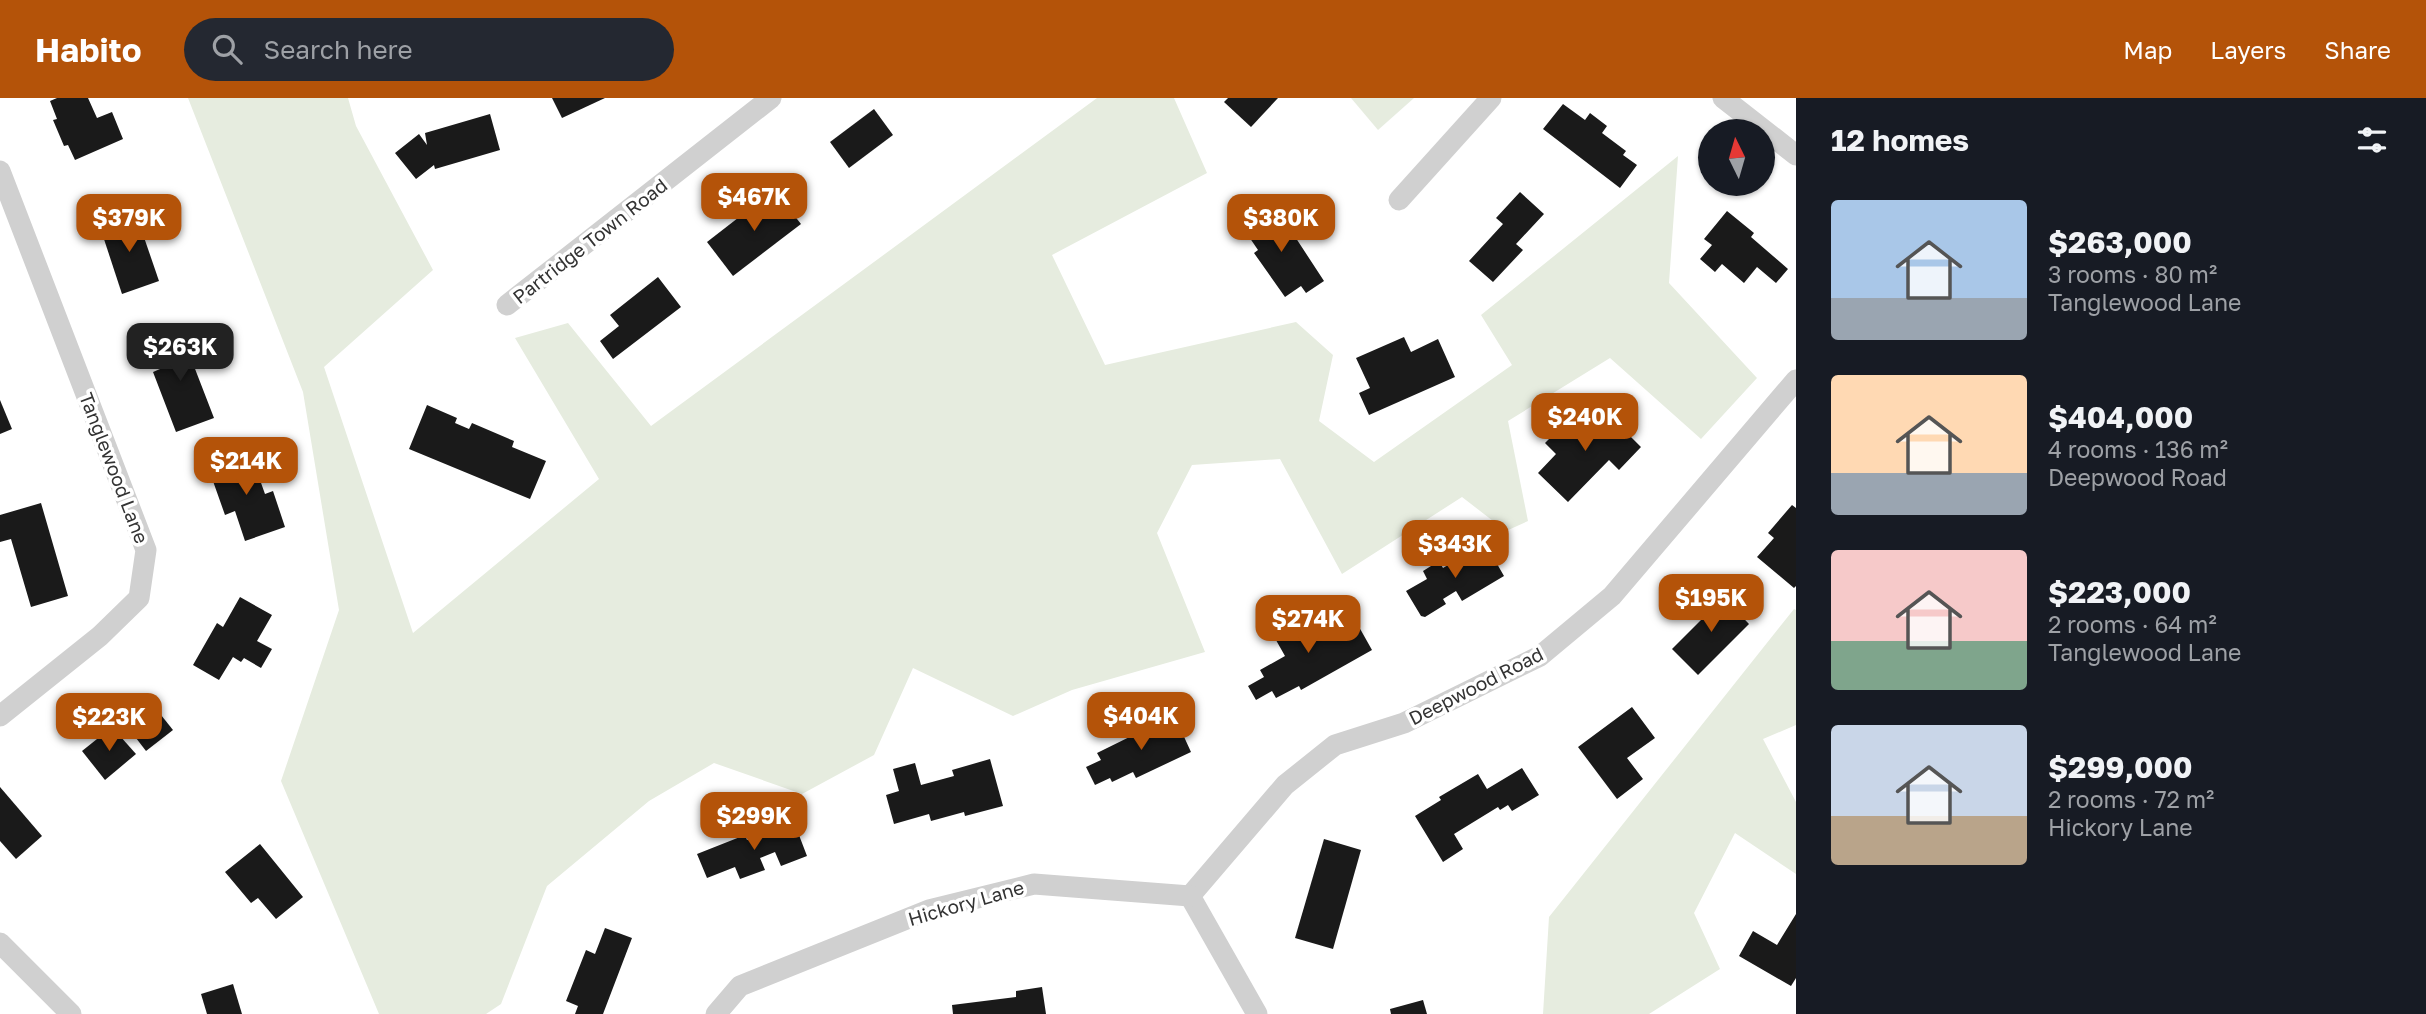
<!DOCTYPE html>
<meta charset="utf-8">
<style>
body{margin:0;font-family:"Golos Text",sans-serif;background:#242831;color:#f1f3f6;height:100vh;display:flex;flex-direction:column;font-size:26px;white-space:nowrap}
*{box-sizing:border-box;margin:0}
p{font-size:23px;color:#9ea1a6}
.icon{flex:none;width:38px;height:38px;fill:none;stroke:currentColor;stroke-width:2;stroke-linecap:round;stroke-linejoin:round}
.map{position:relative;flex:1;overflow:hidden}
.panel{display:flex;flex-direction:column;background:#171b24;width:630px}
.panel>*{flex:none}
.needle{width:46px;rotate:355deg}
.tools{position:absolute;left:1698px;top:21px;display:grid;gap:14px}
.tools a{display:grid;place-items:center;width:77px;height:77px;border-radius:50%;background:#171b24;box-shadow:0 2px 5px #0004;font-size:35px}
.price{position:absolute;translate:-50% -60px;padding:0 16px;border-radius:14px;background:#b45309;color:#fff;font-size:23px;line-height:46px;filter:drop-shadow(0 2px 4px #0008)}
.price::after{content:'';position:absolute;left:50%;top:42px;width:21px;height:16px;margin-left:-10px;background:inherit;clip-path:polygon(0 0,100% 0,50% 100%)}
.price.active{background:#222;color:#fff}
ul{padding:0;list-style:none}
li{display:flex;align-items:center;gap:21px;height:175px;padding:0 35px}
li span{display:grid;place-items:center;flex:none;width:196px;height:140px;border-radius:7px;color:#555}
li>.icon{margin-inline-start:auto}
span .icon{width:84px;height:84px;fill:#fffc;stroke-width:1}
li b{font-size:30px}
h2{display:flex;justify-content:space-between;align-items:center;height:84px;padding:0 35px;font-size:30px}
header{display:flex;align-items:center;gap:42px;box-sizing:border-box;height:98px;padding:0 35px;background:#b45309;color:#fff}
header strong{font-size:33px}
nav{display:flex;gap:38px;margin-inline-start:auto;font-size:24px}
.search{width:490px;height:63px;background:#242831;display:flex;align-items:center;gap:18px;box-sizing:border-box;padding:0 24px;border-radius:38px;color:#9ea1a6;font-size:26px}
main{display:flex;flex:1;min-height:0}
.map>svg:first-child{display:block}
.green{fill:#e6ecdf}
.building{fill:#1a1a1a}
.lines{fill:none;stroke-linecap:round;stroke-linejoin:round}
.street{stroke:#d0d0d0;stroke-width:21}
.labels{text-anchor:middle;stroke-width:7;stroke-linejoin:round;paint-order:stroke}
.street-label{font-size:19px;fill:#333;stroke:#fff}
</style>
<header>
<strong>Habito</strong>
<div class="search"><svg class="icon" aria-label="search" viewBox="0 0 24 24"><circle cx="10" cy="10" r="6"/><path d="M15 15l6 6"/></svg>Search here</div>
<nav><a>Map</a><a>Layers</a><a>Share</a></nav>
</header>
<main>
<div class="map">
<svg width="1796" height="916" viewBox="0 0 1796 916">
<rect width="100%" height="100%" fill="#fff"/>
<!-- green -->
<g class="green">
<polygon points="188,0 348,0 356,28 433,172 324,269 413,535 599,381 515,240 568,225 651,328 1097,0 1174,0 1207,75 1052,157 1105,267 1296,224 1333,257 1319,323 1374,364 1512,267 1481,217 1678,58 1669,185 1757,280 1701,341 1610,260 1508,323 1528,423 1506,433 1462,399 1342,476 1280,361 1192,367 1157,435 1205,554 1072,592 1013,618 913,570 874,657 802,696 714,665 649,703 547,788 501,906 486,916 379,916 281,683 339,512 303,294"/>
<polygon points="1351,0 1414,0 1378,32"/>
<polygon points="1794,511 1796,512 1796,627 1763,641 1796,704 1796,776 1735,735 1694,815 1720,871 1649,916 1543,916 1549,819"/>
</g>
<!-- building -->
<g class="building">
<polygon points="57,0 88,0 97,20 112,14 123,41 75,62 68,47 64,48 53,22 57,21 50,3"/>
<polygon points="552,0 605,0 562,20"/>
<polygon points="1228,0 1278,0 1251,29 1224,4"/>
<polygon points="1563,6 1585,22 1590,15 1607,28 1602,35 1626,53 1623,57 1637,67 1620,90 1543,31"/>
<polygon points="874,11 893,37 849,70 830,44"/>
<polygon points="490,16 500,52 435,71 434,67 416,81 395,55 419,36 427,47 425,35"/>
<polygon points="774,92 801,126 733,178 707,144"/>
<polygon points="1520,94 1544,116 1516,146 1523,152 1493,184 1469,163 1503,126 1496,120"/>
<polygon points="1269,109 1286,134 1290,131 1324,183 1306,195 1301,188 1285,199 1254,155 1258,152 1241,127"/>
<polygon points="1727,113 1754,135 1751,139 1788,171 1776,185 1757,169 1744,185 1722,166 1715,174 1700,161 1712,147 1704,141"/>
<polygon points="136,116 159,183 122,196 100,129"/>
<polygon points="658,179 681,209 613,261 600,243 619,228 610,217"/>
<polygon points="180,232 214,320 176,334 153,274 160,271 150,243"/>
<polygon points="1404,239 1411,254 1438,241 1455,279 1369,317 1359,295 1370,290 1356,260"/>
<polygon points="0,302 12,331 0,336"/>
<polygon points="427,307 457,320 455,325 469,331 472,325 514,343 512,349 546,363 530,401 409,351"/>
<polygon points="1577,313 1588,324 1599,313 1624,338 1627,335 1641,349 1619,372 1609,362 1568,404 1538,375 1556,356 1545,345"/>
<polygon points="250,354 265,396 273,393 285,429 245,443 235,413 225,417 208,369"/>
<polygon points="41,405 68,498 31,509 11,441 0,444 0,417"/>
<polygon points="1792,407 1796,410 1796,488 1794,490 1757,459 1774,440 1768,435"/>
<polygon points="1485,445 1504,478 1462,503 1456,493 1443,501 1446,506 1425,519 1421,518 1406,493 1427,481 1423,473 1439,463 1443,470"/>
<polygon points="1719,495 1749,526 1698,577 1672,551 1703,520 1698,516"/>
<polygon points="240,499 272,517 257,543 272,551 261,570 244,560 241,564 233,559 219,582 193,567 217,525 223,529"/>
<polygon points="1291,515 1300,531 1313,523 1321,538 1354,520 1372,552 1301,592 1299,588 1276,600 1272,593 1256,602 1248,588 1264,579 1260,572 1285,558 1268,528"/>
<polygon points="153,607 173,632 146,653 126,627"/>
<polygon points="1632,609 1655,640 1627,660 1643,681 1617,701 1578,649"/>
<polygon points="1174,617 1191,654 1136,680 1133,674 1112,684 1110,680 1095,687 1086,669 1101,662 1097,655"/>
<polygon points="112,629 136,656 105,682 82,653"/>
<polygon points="990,661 1003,708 965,718 964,714 931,723 929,716 894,726 886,697 899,693 893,671 915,665 921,687 954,678 952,672"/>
<polygon points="1522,670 1539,697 1512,713 1508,707 1500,712 1498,709 1454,736 1463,751 1443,764 1415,718 1441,702 1439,699 1478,676 1487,691"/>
<polygon points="0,689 42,738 16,761 0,743"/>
<polygon points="794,724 807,758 781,768 775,754 760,760 765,772 740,781 735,769 707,780 697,756 745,737 747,742"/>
<polygon points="1324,741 1361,752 1333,851 1295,840"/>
<polygon points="260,746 303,799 276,821 258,800 251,805 225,774"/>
<polygon points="1796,816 1796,880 1791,888 1739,858 1753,833 1777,847"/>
<polygon points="605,830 632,840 603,916 575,916 578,908 566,903 586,852 595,856"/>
<polygon points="233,886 242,916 207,916 201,896"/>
<polygon points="1042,889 1046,916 953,916 952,907 1016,899 1016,893"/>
<polygon points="1423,902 1427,916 1391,916 1390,911"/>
</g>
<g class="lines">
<!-- street -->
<g class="street">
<polyline points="1723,0 1796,57"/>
<polyline points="0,73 146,452 139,500 100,538 0,618"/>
<polyline points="1399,102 1491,0"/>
<polyline points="507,207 771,0"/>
<polyline points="1190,798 1285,687 1335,647 1404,625 1540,558 1612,498 1796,282"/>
<polyline points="1190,798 1257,916"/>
<polyline points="0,845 71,916"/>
<polyline points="716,916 740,888 929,812 1034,786 1190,798"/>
</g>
</g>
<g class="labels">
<!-- street labels -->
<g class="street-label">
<text transform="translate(590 143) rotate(-38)" y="7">Partridge Town Road</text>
<text transform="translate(114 370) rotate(69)" y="7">Tanglewood Lane</text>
<text transform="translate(1476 588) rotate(-27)" y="7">Deepwood Road</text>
<text transform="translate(966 805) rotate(-16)" y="7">Hickory Lane</text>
</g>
</g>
</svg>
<div class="tools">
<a><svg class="needle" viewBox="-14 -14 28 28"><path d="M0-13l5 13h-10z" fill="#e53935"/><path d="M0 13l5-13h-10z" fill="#9ea1a6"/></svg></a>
</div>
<b class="price" style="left:754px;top:135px">$467K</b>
<b class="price" style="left:129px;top:156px">$379K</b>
<b class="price" style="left:1281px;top:156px">$380K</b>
<b class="price active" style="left:180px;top:285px">$263K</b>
<b class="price" style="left:1585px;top:355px">$240K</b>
<b class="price" style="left:246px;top:399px">$214K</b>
<b class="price" style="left:1455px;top:482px">$343K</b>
<b class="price" style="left:1711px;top:536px">$195K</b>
<b class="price" style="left:1308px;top:557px">$274K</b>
<b class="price" style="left:1141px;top:654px">$404K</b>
<b class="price" style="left:109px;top:655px">$223K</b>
<b class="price" style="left:754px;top:754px">$299K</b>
</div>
<section class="panel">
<h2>12 homes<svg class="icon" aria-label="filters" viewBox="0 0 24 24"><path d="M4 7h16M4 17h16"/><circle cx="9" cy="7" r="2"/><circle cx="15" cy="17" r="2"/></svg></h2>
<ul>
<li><span style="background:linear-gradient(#a9c7e8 70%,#9aa5b1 0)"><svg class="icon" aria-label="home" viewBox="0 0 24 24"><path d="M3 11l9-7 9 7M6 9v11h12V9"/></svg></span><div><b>$263,000</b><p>3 rooms · 80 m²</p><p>Tanglewood Lane</p></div></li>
<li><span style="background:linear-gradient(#ffd9b3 70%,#9aa5b1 0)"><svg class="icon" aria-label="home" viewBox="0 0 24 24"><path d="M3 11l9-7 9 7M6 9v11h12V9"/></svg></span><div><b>$404,000</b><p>4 rooms · 136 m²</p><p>Deepwood Road</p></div></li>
<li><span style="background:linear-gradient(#f6c9c9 65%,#7fa58c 0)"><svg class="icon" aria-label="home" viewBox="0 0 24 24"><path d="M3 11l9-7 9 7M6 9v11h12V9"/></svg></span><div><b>$223,000</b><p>2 rooms · 64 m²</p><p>Tanglewood Lane</p></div></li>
<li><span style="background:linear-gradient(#c9d6e8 65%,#b9a48a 0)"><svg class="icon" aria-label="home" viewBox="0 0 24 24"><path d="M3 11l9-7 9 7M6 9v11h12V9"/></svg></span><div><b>$299,000</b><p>2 rooms · 72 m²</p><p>Hickory Lane</p></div></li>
</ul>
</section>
</main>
